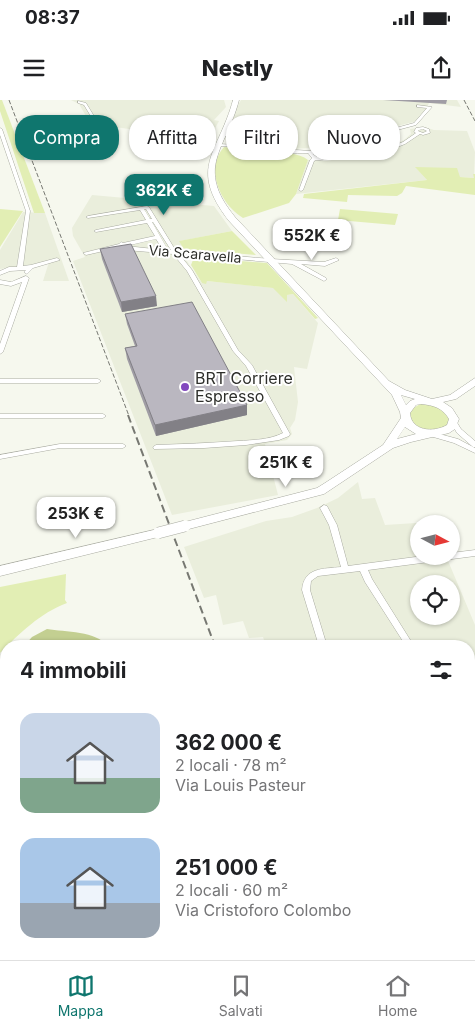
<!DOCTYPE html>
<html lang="it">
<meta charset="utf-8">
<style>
body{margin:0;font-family:Inter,sans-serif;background:#f6f6f6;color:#202124;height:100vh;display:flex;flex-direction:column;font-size:19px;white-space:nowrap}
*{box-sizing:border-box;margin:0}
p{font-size:16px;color:#757577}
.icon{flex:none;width:28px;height:28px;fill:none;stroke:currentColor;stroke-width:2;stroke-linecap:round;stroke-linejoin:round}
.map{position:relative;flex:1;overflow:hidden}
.side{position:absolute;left:0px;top:540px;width:475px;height:320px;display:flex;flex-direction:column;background:#fff;border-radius:20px 20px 0 0;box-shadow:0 1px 4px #0004}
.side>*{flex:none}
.banner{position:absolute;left:15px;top:15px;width:445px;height:45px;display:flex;gap:10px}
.needle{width:32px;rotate:97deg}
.tools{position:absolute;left:410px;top:415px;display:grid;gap:10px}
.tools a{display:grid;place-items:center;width:50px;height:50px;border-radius:50%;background:#fff;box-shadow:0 1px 4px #0004;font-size:25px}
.price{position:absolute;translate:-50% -42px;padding:0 11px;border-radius:10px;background:#fff;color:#222;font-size:16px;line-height:32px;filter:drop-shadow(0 1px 2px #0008)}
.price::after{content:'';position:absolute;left:50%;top:30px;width:15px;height:11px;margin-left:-8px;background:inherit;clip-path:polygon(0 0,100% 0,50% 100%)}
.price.on{background:#0f766e;color:#fff}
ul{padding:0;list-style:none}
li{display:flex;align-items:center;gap:15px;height:125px;padding:0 20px}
li span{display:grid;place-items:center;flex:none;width:140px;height:100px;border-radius:15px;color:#555}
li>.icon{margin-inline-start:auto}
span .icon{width:60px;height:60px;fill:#fffc;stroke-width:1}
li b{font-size:21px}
h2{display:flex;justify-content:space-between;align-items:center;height:60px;padding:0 20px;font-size:21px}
.chip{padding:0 18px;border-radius:20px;background:#fff;box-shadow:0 1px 4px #0004;font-size:18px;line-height:45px}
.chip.on{background:#0f766e;color:#fff}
.status{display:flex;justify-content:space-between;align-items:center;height:35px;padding:0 25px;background:#fff;direction:ltr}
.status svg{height:14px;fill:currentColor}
header{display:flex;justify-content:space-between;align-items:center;height:65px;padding:0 20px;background:#fff;font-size:22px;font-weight:800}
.dock{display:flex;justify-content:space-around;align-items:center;height:70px;border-top:1px solid #e0e0e0;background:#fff;font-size:14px;color:#757577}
.dock a{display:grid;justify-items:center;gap:2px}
.dock .on{color:#0f766e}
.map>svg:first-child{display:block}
.built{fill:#eaeedc;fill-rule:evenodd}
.green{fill:#e2eeb4}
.water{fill:#c3cf91}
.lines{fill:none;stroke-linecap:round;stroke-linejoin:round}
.street-casing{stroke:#a9aba1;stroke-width:1}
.secondary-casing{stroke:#a9aba1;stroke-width:1}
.street{fill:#fff;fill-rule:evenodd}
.secondary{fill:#fff;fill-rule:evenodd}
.rail-far2{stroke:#777872;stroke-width:1;stroke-dasharray:4.5 2;stroke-linecap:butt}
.rail-far1{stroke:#777872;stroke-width:2;stroke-dasharray:8 4;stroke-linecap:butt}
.rail{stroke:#777872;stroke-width:2.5;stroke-dasharray:10 5;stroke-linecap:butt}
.secondary-bridge-casing{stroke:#a9aba1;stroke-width:12;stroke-linecap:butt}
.secondary-bridge{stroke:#fff;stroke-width:11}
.wall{fill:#a09da5}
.shaded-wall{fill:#828086}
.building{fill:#bab7c0;stroke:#828086}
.poi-dot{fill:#8148be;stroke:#fff;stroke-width:2}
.labels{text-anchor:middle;stroke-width:4;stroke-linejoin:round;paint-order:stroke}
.far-street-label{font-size:14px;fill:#2e2f2b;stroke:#fff}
.poi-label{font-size:16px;fill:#2e2f2b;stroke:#fff;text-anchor:start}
</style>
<div class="status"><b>08:37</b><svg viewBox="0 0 49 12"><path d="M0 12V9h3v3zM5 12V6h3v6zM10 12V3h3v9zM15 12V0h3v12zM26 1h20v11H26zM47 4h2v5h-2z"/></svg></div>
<header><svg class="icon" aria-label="menu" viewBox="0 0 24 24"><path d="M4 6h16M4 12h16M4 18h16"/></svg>Nestly<svg class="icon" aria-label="share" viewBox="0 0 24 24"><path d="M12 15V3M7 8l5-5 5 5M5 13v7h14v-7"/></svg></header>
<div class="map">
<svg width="475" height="860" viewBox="0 0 475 860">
<rect width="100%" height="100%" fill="#f6f8ee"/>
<!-- built -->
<g class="built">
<polygon points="71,0 224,0 226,7 214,20 219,21 209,40 93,24 90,23 79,4"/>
<polygon points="241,0 457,0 461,7 429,3 421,20 310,48 289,49 259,46 239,39 229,31 233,15"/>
<polygon points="424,27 434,30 467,31 475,52 474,78 460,77 416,68 427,80 296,94 308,60 327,61 341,58 341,55 383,49 404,40 411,34 410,29"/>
<polygon points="92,95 214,106 232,131 180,141 182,146 174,148 180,151 202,183 207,181 274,188 287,201 287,195 293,194 318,223 307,269 294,267 298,302 295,320 290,328 292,334 287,340 265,344 278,395 172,415 73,161 85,157 73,136 72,128"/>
<polygon points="23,112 45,113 69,181 43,181 49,162 0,169 0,150"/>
<path d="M358,382L362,399L375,398L385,425L431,422L432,424H419V456H446L475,525V739L469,733V546H266L263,537L249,538L243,521L223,525L216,495L204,498L184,447L266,421L292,417L317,408L338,398ZM419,484H451V516H419Z"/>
</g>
<!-- green -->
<g class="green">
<polygon points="0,0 2,0 45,113 34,113 0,11"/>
<path d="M224,47C242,49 296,49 308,60L296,94L289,103L243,118C221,105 204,69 224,47Z"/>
<polygon points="415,67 457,68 460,77 474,78 473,74 475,74 475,95 406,86 402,93 397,96 348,95 347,102 303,98 304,94 427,80"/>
<polygon points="0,109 23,111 0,147"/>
<polygon points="340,109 398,114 395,125 338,120"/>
<polygon points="232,131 256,155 173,148 182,146 179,141"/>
<polygon points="204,158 267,163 318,218 315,219 293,194 287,195 287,202 273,188 207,181 206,184 202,183 191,165 193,160"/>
<path d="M420,304C434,303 443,308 451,319L445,329L422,330L410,321L409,311Z"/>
<path d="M66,474L65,500L67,503C40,513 19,534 0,553V487Z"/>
<polygon points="6,825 6,854 117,854 118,860 0,860 0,828"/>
</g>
<!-- water -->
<g class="water">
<path d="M47,529C65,532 97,531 107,546H24L32,537Z"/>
<polygon points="6,567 6,792 0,794 0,574"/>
</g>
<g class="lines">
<!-- street casing -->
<g class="street-casing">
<g id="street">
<polygon points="78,1 86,3 97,21 105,23 105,25 95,23 84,5 78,3"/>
<path d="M417,5L432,7L416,25L322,50L327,51L331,55L330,56L385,49L403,42L416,33L414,32L416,28L423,27L429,29L430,33L423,35L420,34L405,44L387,51L320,60H316L314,61L303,90L301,91L299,90L310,60L312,58L308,53C282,54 240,52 221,32L224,31L231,37L252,45L279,49L312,51L414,23L427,8L417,7ZM423,29L427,31L423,33L418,31L419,30ZM317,52H322L327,55L326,57C320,58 317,58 313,54Z"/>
<polygon points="0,28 2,29 30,111 23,166 31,165 57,158 60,160 33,168 27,174 24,172 26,170 10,171 0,175 0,171 9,167 17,167 26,111 0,35"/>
<polygon points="218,44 239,45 241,46 239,47 217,46 216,45"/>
<path d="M147,106L149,107L176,151L271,159L324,162L336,158L339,160L325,166L301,164L326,178L327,179L324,181L292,164L179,154L192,170L238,250L252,265L290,334L289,336L279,340L246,345L204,348L154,349L153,347L156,345C183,344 210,343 238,341C253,340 269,340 283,333L246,266L233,251L187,171L173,154L126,150L121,147L86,155L83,153L119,144L121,142L123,143L155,136L147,123L96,132L94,131L96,130L146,120L140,110L88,118L86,117L88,116ZM144,109H146L152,119H150ZM152,122H153L171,150H168ZM156,139L163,150L126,146Z"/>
<polygon points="26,176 29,178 3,252 0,254 0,244 22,182 11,186 0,184 0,180 11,182"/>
<polygon points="0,279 98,279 101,281 98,283 0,283"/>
<polygon points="0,314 103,314 106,316 103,318 0,318"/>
<polygon points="452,321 456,321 461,329 475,341 475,347 473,347 457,333 451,323"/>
<polygon points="430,332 432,332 458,339 475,348 475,353 454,343 430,336 429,334"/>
<polygon points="60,344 123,344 126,346 123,348 60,348 0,359 0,355"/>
<path d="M324,405L327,406L337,425L348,466L423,456H451V453L475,450V456L368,470L372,479L414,546H406L365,482L360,471L318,476L311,481L310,490L327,546H319L302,490C304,467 323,469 341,467L329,425L320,408Z"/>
<polygon points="469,640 475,642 475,650 469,648"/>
<polygon points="469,731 475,735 475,747 469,743"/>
</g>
</g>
<!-- secondary casing -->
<g class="secondary-casing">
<g id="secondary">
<path d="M233,0H239C226,50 194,67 235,117L389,281L405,290L432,299L450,295L475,278V286L456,299L443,302L452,308L459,319L455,329L449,333L411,342L393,348L324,394L185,430L179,426L181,423L317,388L325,383L383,345L401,318L400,312L392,295L229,121C187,67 219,53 233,0ZM401,295L415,299L410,301L406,305ZM421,304C433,305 443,308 449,319L447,325C433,333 411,331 410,313L416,305ZM405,327L416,334L397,339Z"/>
<polygon points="158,429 162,430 164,433 162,436 0,476 0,466"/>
</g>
</g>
<!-- street -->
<use href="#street" class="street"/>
<!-- secondary -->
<use href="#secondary" class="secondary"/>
<!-- rail-far2 -->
<g class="rail-far2">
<polyline points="9,0 129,316"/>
<polyline points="464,0 475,21"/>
</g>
<!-- rail-far1 -->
<polyline class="rail-far1" points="128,315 215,546"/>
<!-- rail -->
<polyline class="rail" points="328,854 331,860"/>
<!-- secondary-bridge casing -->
<g class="secondary-bridge-casing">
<polyline id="secondary-bridge" points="158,433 185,426"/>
</g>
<!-- secondary-bridge -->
<use href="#secondary-bridge" class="secondary-bridge"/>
</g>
<!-- wall -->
<g class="wall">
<polygon points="383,0 447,0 446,4"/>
<polygon points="100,149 157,206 122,212 102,159"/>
<polygon points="125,214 247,305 247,315 156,336 127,259 125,248 135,246 127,224"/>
</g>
<!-- shaded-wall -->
<g class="shaded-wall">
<polygon points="156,196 157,206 122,212 121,202"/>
<polygon points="247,305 247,315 156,336 155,325"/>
</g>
<!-- building -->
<g class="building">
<polygon points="131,144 156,196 121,202 100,149"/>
<polygon points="192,202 247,305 155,325 125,248 137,246 125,214"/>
</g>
<!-- markers -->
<circle class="poi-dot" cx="185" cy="287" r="5"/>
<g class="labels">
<!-- far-street labels -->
<g class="far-street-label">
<text transform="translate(195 154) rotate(5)" y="5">Via Scaravella</text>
</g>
<!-- poi labels -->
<g class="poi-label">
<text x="195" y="284">BRT Corriere<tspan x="195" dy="18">Espresso</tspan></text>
</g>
</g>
</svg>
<div class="tools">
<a><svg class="needle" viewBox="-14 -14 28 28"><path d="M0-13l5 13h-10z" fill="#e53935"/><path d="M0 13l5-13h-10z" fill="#757577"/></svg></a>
<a><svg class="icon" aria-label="locate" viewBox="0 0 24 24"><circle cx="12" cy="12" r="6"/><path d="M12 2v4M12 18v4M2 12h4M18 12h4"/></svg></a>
</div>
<b class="price on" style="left:164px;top:116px">362K €</b>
<b class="price" style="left:312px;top:161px">552K €</b>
<b class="price" style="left:286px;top:388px">251K €</b>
<b class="price" style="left:76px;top:439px">253K €</b>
<div class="banner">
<a class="chip on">Compra</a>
<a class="chip">Affitta</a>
<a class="chip">Filtri</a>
<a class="chip">Nuovo</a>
</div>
<section class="side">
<h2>4 immobili<svg class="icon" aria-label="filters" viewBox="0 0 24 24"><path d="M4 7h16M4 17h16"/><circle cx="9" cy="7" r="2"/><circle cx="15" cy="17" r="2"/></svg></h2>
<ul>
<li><span style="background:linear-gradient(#c9d6e8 65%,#7fa58c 0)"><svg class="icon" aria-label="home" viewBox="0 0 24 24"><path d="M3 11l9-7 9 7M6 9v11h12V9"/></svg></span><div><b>362 000 €</b><p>2 locali · 78 m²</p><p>Via Louis Pasteur</p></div></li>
<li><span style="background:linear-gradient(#a9c7e8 65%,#9aa5b1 0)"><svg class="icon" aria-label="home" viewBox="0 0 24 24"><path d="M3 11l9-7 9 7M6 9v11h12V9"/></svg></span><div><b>251 000 €</b><p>2 locali · 60 m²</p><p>Via Cristoforo Colombo</p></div></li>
</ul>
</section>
</div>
<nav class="dock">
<a class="on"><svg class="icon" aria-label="map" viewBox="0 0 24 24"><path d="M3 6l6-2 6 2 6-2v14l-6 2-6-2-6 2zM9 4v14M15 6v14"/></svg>Mappa</a>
<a><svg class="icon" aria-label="saved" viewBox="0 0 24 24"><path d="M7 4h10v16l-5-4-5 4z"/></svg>Salvati</a>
<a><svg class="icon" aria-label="home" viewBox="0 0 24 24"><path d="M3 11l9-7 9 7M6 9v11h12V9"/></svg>Home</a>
</nav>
